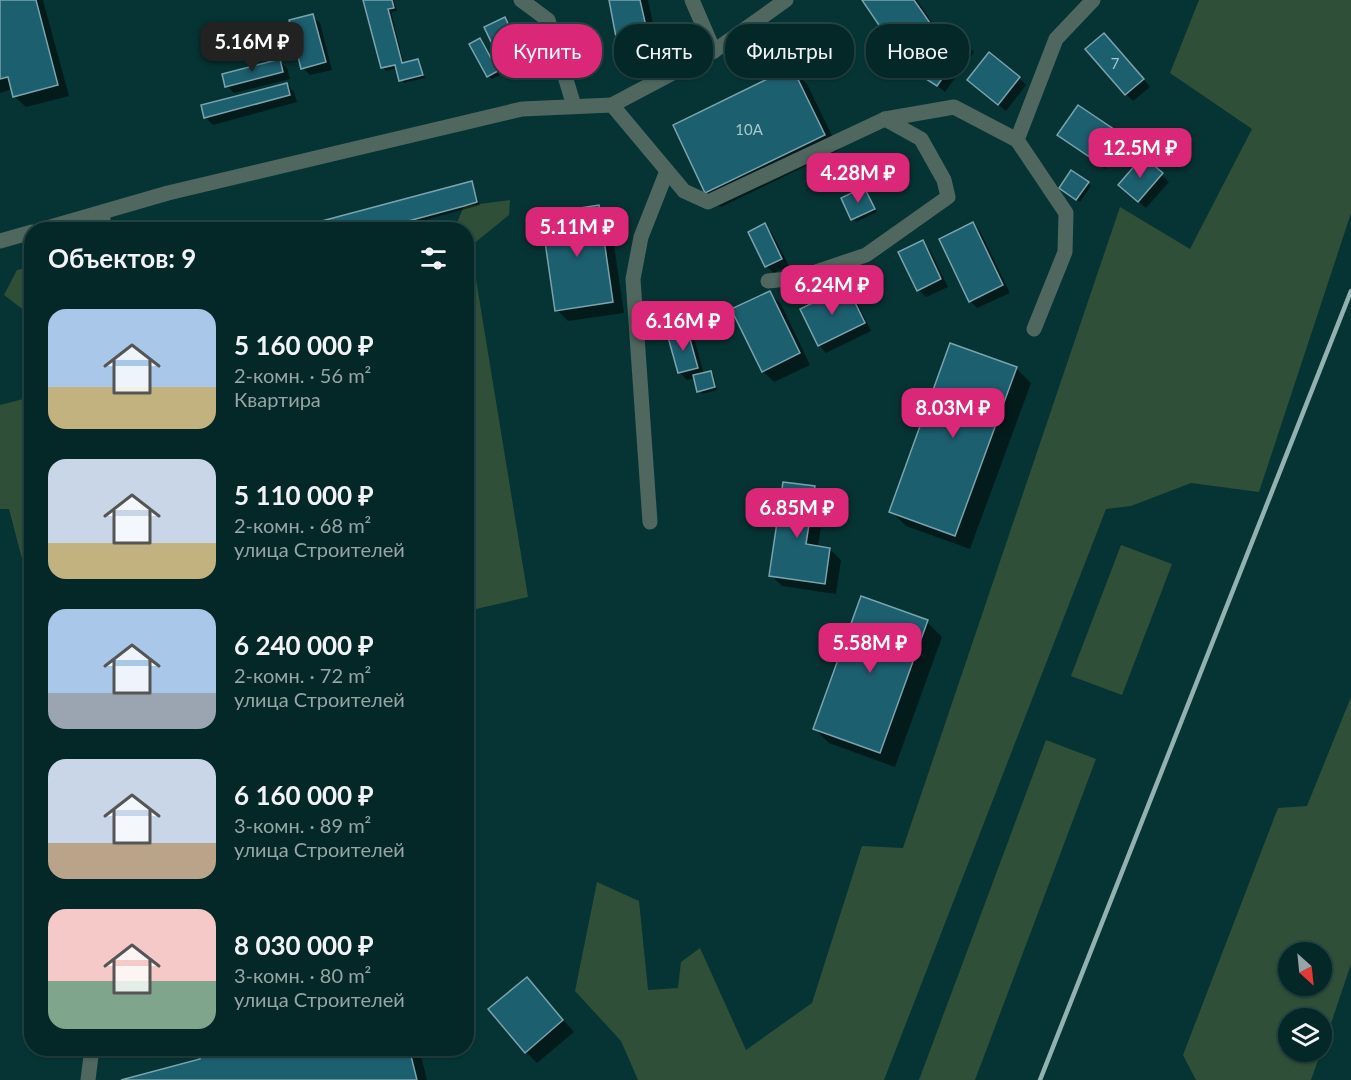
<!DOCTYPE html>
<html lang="ru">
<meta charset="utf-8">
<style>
body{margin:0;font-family:Lato,sans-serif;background:#0d2f2f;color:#f1f3f6;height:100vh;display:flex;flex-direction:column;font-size:22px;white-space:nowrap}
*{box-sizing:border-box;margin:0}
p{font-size:20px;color:#97a5a7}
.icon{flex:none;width:33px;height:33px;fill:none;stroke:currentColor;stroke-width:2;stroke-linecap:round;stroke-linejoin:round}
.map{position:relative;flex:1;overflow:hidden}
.drawer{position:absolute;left:24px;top:222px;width:450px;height:834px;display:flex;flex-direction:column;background:#042727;border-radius:24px;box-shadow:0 2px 4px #0004,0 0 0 2px #254444}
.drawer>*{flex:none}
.hud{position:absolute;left:492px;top:24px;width:570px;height:54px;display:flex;gap:12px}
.needle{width:39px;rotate:153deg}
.controls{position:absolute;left:1278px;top:942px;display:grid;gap:12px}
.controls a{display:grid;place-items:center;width:54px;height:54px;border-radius:50%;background:#042727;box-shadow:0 2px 4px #0004,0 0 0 2px #254444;font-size:30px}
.price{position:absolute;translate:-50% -51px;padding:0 14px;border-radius:12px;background:#db2777;color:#fff;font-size:20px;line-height:39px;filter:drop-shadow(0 2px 3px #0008)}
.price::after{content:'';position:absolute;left:50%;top:36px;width:18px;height:14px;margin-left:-9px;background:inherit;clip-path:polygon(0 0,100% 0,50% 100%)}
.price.selected{background:#222;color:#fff}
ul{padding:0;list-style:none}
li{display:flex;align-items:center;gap:18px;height:150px;padding:0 24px}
li span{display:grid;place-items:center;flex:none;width:168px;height:120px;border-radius:18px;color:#555}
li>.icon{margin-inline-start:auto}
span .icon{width:72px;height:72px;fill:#fffc;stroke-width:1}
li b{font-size:26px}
h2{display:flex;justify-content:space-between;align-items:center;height:72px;padding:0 24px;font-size:26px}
.pill{padding:0 21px;border-radius:24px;background:#042727;box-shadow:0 2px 4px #0004,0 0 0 2px #254444;font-size:21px;line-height:54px}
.pill.selected{background:#db2777;color:#fff}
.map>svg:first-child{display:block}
.green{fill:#304f38;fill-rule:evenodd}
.shadow{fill:#0007}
.building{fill:#1c5f6f;stroke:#7ba3ae;stroke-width:1.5}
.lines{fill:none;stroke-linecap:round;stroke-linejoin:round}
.minor{stroke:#4f675f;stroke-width:15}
.rail{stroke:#93b1b1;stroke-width:4.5}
.labels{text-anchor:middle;stroke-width:6;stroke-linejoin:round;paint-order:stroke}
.number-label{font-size:15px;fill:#a8c9cd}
</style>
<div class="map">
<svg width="1351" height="1080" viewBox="0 0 1351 1080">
<rect width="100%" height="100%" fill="#063434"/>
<!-- green -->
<g class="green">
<polygon points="1199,0 1351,0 1351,213 1259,492 1191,483 1131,506 1106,509 884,1080 638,1080 621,1041 575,991 597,882 639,901 648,990 678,988 681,962 700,948 746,1050 812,1003 862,846 903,848 1120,207 1190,249 1252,129 1170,73"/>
<polygon points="510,200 509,215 467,249 466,230 454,230 464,206"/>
<polygon points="472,255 528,597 467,611 466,257"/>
<polygon points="31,267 31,308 25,311 4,295 17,270"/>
<polygon points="31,397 32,397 31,593 9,509 0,509 0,405"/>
<polygon points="1121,545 1172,564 1122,695 1071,676"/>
<path d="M1351,697V964L1322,1050V1018H1288V1052H1321L1311,1080H1196L1183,1055L1278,808L1307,806ZM1288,952H1322V986H1288Z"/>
<polygon points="1046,740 1096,759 975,1080 919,1080"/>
</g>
<!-- shadow -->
<g class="shadow">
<polygon points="0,0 43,0 69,96 26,107 14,96 13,89 0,93"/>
<polygon points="365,0 394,0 397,11 391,12 404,64 418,60 425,78 404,83 397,68 386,71 383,67"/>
<polygon points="610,0 648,0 657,42 629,48 618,37"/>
<polygon points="864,0 917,0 948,46 954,36 974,52 945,92 924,75 920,78 909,67"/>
<polygon points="312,16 320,23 332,70 310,75 303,68"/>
<polygon points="505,19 513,27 532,69 513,77 506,70"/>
<polygon points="480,40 500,75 492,79 488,76"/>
<polygon points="1111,42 1150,87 1133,101 1126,94"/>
<polygon points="279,61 287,68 290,79 234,93 227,86"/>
<polygon points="792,69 807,84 839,150 721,207 706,192"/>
<polygon points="1019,78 1026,85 1006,111 976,87"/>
<polygon points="287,84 294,92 297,102 213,125 205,117"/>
<polygon points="1117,134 1124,141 1105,169 1059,135"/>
<polygon points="1143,158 1169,182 1146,208 1127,192"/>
<polygon points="471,182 480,205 389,230 294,230"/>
<polygon points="1088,183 1091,186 1080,202 1064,191"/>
<polygon points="864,188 877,212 856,222 843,199"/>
<polygon points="599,207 610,218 624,313 568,321 557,310"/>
<polygon points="973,224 980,231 1010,293 977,308 970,301"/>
<polygon points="765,225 772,233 789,266 774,273 766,266"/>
<polygon points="922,242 930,250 948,287 926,297 918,290"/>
<polygon points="847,288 854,296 871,331 826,353 819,345"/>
<polygon points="769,293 781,304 810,365 774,382 763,371"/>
<polygon points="687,334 695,341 704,374 711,372 714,375 717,390 702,394 695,378 687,380 680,373"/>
<polygon points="1016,368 1031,383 970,549 906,526 891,511"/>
<polygon points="814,488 825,499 818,547 830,549 841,560 836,594 782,586 771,575"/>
<polygon points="862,598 927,622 942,637 895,767 829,743 814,728"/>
<polygon points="527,979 574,1032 537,1063 526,1052"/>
<polygon points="199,1048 419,1048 427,1080 127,1080 202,1060"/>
</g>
<!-- building -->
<g class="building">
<polygon points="0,0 36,0 58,85 13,97 8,77 0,79"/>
<polygon points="363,0 392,0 394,8 388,9 402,63 418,59 423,75 399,81 395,65 381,68"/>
<polygon points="609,0 640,0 647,31 616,37"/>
<polygon points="862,0 914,0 944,43 908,68"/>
<polygon points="313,14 326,62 301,69 289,20"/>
<polygon points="505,17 526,62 505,71 484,27"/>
<polygon points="1104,33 1144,79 1125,95 1085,49"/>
<polygon points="954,34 967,43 937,86 923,77"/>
<polygon points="480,38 498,71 487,77 469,44"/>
<polygon points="989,52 1020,77 998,105 967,80"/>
<polygon points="280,59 283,72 225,87 222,74"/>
<polygon points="792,67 825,135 705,193 673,125"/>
<polygon points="287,83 290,95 204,118 201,105"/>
<polygon points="1078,105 1118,132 1097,162 1057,135"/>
<polygon points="1143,156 1163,173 1138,202 1118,185"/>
<polygon points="1071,170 1089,182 1076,200 1059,188"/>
<polygon points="472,181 477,202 464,206 375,230 288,230"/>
<polygon points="864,187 875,209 851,220 841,198"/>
<polygon points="599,205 613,302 555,311 541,214"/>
<polygon points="973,222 1003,285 969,302 939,239"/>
<polygon points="765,223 782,259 765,267 748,232"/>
<polygon points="923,240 941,279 917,291 898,252"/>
<polygon points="847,286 865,323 818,346 800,309"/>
<polygon points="770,291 800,353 762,372 731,309"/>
<polygon points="688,332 698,368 678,373 668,337"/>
<polygon points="950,343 1017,367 955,536 889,512"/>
<polygon points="711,371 715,387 697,392 693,375"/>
<polygon points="783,482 815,486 806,544 830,548 825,584 769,576"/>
<polygon points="861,596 928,620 880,753 813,729"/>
<polygon points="527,977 563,1020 525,1053 488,1009"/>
<polygon points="198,1048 409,1048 417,1080 121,1080 200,1059"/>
</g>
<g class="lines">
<!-- minor -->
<g class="minor">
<polyline points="521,0 548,20 574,106"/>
<polyline points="692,0 714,51"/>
<polyline points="612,105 714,51 786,0"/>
<polyline points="1017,140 1056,39 1093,0"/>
<polyline points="40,230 168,193 522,109 612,105 684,191 708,202 885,119 954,107 1017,140 1066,213 1065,252 1034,329"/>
<polyline points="103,230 103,212"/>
<polyline points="0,241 32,232"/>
<polyline points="768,281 798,278 866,255 948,197 944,180 921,139 885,119"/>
<polyline points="650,522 633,279 641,237 667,171"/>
<polyline points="88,1080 92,1048"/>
</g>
<!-- rail -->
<polyline class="rail" points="1040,1080 1351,291"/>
</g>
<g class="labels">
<!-- number labels -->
<g class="number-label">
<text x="1115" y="69">7</text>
<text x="749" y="135">10А</text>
</g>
</g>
</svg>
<div class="controls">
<a><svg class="needle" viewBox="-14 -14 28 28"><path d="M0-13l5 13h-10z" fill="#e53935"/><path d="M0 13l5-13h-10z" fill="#97a5a7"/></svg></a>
<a><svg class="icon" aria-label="layers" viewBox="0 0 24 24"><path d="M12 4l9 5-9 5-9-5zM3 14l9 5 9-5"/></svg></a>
</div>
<b class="price selected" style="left:252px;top:73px">5.16M ₽</b>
<b class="price" style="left:1140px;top:179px">12.5M ₽</b>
<b class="price" style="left:858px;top:204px">4.28M ₽</b>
<b class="price" style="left:577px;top:258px">5.11M ₽</b>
<b class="price" style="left:832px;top:316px">6.24M ₽</b>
<b class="price" style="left:683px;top:352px">6.16M ₽</b>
<b class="price" style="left:953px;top:439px">8.03M ₽</b>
<b class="price" style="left:797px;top:539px">6.85M ₽</b>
<b class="price" style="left:870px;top:674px">5.58M ₽</b>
<div class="hud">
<a class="pill selected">Купить</a>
<a class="pill">Снять</a>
<a class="pill">Фильтры</a>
<a class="pill">Новое</a>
</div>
<section class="drawer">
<h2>Объектов: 9<svg class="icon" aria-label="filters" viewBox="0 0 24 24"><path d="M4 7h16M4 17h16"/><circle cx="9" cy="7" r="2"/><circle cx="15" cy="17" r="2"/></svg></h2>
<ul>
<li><span style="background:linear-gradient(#a9c7e8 65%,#c2b280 0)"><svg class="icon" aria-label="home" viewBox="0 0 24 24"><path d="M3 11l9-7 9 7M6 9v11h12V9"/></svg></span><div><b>5 160 000 ₽</b><p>2-комн. · 56 m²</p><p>Квартира</p></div></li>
<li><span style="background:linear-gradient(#c9d6e8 70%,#c2b280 0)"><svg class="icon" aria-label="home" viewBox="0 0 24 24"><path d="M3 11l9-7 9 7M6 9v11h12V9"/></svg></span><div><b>5 110 000 ₽</b><p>2-комн. · 68 m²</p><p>улица Строителей</p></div></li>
<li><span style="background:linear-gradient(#a9c7e8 70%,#9aa5b1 0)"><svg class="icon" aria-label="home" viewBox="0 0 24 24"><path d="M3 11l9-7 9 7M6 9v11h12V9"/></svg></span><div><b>6 240 000 ₽</b><p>2-комн. · 72 m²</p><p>улица Строителей</p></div></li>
<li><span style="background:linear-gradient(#c9d6e8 70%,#b9a48a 0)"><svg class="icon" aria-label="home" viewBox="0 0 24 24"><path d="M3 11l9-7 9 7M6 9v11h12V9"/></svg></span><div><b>6 160 000 ₽</b><p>3-комн. · 89 m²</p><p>улица Строителей</p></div></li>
<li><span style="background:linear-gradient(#f6c9c9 60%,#7fa58c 0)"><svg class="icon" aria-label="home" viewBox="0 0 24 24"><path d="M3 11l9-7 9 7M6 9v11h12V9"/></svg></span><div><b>8 030 000 ₽</b><p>3-комн. · 80 m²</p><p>улица Строителей</p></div></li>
</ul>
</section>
</div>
